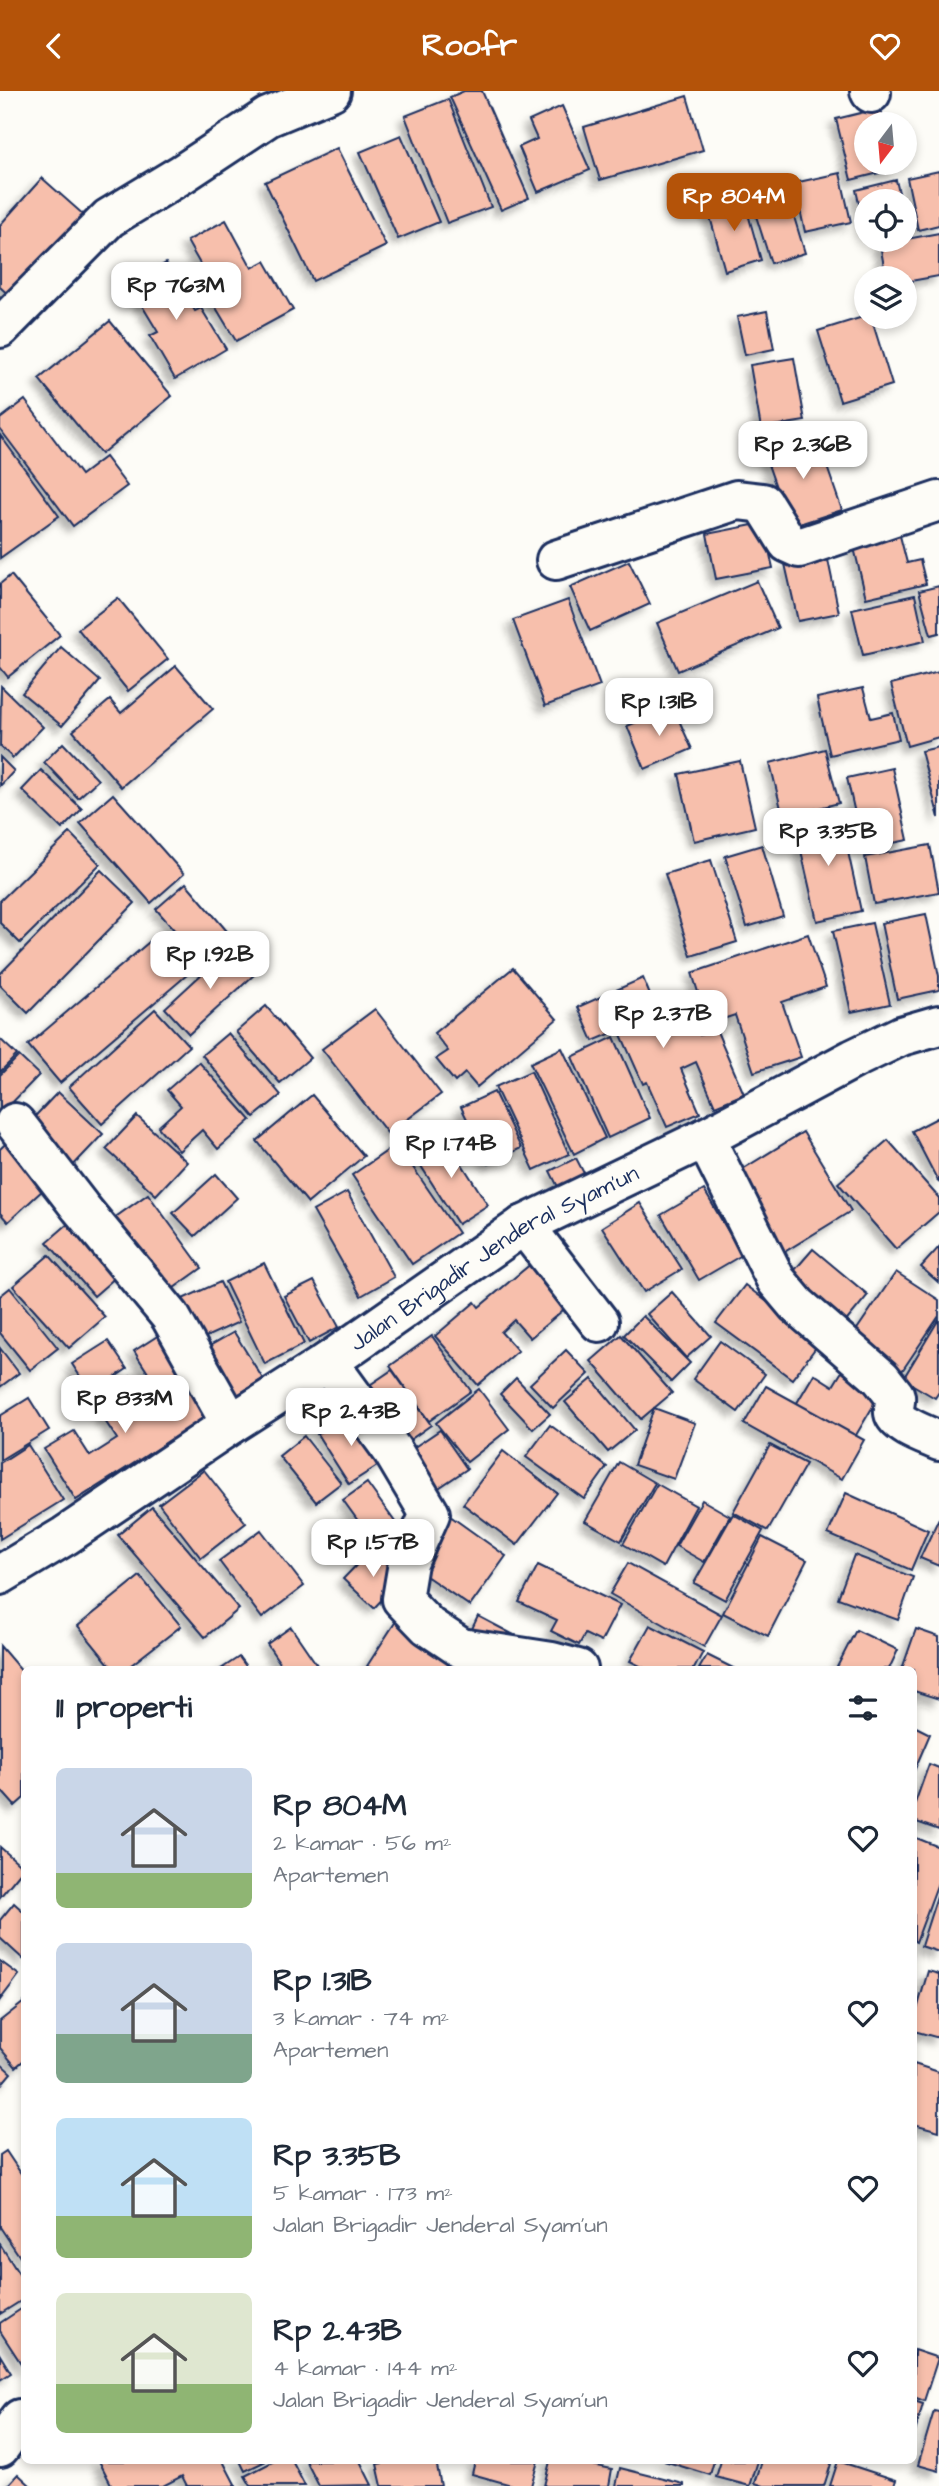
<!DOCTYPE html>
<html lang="id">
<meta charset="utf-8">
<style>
body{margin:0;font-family:"Architects Daughter",sans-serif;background:#f2f2f3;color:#1f2937;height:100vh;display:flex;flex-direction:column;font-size:26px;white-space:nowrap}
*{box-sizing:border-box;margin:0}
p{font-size:23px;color:#747a83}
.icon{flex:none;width:38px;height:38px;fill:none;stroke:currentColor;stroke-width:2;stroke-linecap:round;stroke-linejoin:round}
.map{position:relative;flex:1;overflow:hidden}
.sheet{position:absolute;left:21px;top:1575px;width:896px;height:798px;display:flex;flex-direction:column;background:#fff;border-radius:10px;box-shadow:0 4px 10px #0003}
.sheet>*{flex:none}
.needle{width:46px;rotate:196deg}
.controls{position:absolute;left:854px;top:21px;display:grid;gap:14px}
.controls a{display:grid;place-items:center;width:63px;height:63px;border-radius:50%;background:#fff;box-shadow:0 4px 10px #0003;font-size:35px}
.price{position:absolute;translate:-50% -60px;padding:0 16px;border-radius:14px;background:#fff;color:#222;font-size:23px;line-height:46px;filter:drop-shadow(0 2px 4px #0008)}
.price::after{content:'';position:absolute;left:50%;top:42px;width:21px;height:16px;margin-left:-10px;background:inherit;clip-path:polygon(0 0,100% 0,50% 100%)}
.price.on{background:#b45309;color:#fff}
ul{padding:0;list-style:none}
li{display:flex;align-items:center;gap:21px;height:175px;padding:0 35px}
li span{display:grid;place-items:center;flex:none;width:196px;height:140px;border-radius:10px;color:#555}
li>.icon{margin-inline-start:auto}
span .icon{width:84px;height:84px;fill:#fffc;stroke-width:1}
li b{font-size:30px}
h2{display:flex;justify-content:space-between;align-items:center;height:84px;padding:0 35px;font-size:30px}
header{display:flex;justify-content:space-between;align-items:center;height:91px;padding:0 35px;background:#b45309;color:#fff;font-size:32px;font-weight:700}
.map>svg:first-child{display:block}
.building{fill:#f7bfac;stroke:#1b2f5e;stroke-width:2;filter:url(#shadow)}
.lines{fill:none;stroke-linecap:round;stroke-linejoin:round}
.minor-casing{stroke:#1b2f5e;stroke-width:44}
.minor{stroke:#fdfcf7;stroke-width:38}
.labels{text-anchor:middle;stroke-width:7;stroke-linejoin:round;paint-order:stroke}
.street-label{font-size:23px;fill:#1b2f5e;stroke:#fdfcf7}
</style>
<header><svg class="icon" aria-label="back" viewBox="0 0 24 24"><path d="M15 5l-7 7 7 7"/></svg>Roofr<svg class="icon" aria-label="heart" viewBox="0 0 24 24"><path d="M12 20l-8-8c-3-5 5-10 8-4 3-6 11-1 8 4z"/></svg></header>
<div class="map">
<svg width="939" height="2395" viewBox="0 0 939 2395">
<defs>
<filter id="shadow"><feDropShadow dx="-6" dy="6" stdDeviation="3.5" flood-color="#0004"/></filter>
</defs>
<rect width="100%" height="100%" fill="#fdfcf7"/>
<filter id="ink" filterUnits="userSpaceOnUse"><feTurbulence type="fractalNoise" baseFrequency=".0143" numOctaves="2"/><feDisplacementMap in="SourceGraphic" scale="14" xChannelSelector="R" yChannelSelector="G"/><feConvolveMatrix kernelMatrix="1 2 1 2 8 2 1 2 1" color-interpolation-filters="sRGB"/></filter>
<g filter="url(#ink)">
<!-- building -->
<g class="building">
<polygon points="464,0 482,0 529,107 501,119 450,6"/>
<polygon points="687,5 703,59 600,89 584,36"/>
<polygon points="448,8 491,116 447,132 405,25"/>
<polygon points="562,15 590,79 538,101 519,56 537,48 529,30"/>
<polygon points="881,17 884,33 866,33 866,72 894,72 895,78 851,89 836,28"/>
<polygon points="401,44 439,131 398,148 360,61"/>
<polygon points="337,57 386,155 313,190 265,91"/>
<polygon points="939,80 939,134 918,139 907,87"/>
<polygon points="840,82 851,131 805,141 794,92"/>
<polygon points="42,87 85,125 12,207 0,196 0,134"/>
<polygon points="896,89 901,110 866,110 866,143 856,99"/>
<polygon points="784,93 805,162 771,172 749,103"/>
<polygon points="743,105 761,169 725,180 707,115"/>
<polygon points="226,129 252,177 265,170 293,219 236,250 206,200 213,196 187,150"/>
<polygon points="939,142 939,185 905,191 905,187 886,187 880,153"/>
<polygon points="166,172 195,220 201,217 226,258 175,288 150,245 158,241 129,193"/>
<polygon points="767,220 774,258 745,264 737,226"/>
<polygon points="866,225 871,226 892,294 840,310 818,240"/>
<polygon points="110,230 172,305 101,363 39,288"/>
<polygon points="794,267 805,330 761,337 750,274"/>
<polygon points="25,309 81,384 105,366 127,395 73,435 0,338 0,328"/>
<polygon points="0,344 59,425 0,467"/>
<polygon points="816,344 842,419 790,436 764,362"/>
<polygon points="763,432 773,477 716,488 707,443"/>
<polygon points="897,433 907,472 920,469 926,493 866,507 851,444"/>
<polygon points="827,464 839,522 798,530 785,473"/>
<polygon points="629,470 650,513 590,540 570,496"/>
<polygon points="11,484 60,544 8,586 0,576 0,493"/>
<polygon points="757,490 778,537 678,580 657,532"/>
<polygon points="939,495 939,542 931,544 919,500"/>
<polygon points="915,504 925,550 863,564 852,518"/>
<polygon points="118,507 168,568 128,600 78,538"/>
<polygon points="568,509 600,595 545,615 513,529"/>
<polygon points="61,556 100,590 62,635 22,602"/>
<polygon points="176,575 213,618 121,696 73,640 110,609 121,622"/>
<polygon points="939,581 939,646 907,655 891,593"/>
<polygon points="1,595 43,636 13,667 0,655"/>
<polygon points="863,597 871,627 893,622 899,648 830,664 817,607"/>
<polygon points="673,616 692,658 645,678 627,635"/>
<polygon points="63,652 98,689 78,707 44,671"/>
<polygon points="939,656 939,727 921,660"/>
<polygon points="825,658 839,712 783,726 770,672"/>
<polygon points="0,666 14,680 0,695"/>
<polygon points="740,670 755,736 694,750 679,683"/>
<polygon points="892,677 908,749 863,758 847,687"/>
<polygon points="41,679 82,718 62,738 22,699"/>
<polygon points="113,703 184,783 151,812 80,732"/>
<polygon points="840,724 861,820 817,830 795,733"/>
<polygon points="70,742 100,773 20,852 0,832 0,810"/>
<polygon points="762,754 783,825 747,836 725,765"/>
<polygon points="930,754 939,801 874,813 865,766"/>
<polygon points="711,769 737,851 691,865 665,783"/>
<polygon points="101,779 135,812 28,922 0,894 0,883"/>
<polygon points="186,792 232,846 202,871 156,818"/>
<polygon points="926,823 939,885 939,899 897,908 881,832"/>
<polygon points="872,832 890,913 851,921 833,840"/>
<polygon points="808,843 826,896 782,911 801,966 754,981 735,924 708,933 692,882"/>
<polygon points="155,846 187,884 60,992 28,954"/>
<polygon points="230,857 254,884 189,943 165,917"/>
<polygon points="513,877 557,928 477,996 465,982 455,991 436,968 448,960 434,942"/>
<polygon points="643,887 663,936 691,924 700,944 716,938 744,1003 715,1015 696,971 681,978 700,1022 667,1036 647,991 643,993 619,939 593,950 578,916"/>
<polygon points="266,915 310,967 280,992 236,941"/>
<polygon points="155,918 189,955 102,1033 69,996"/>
<polygon points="375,918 441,1003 388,1043 322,958"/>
<polygon points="228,942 281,1004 254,1026 202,964"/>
<polygon points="614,946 650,1027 608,1047 572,966"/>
<polygon points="0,948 17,964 0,981"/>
<polygon points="562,957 605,1047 574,1063 530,972"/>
<polygon points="19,965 39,984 0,1024 0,984"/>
<polygon points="199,971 251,1029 218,1058 202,1039 179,1060 158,1036 181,1015 167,999"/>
<polygon points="531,980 569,1063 534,1079 495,996"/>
<polygon points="58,1001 103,1043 68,1080 23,1038"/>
<polygon points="494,1001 521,1057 489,1073 461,1016"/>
<polygon points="312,1004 364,1065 308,1112 257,1050"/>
<polygon points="137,1025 187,1071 156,1104 106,1058"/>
<polygon points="939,1026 939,1092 912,1040"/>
<polygon points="803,1041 851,1120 781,1163 733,1084"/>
<polygon points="15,1044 56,1087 8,1131 0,1122 0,1058"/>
<polygon points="444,1045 488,1114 458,1133 414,1064"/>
<polygon points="888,1049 939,1107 939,1121 896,1158 838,1092"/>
<polygon points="397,1053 458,1142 412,1173 352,1084"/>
<polygon points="576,1067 587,1088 561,1102 550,1080"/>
<polygon points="216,1083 237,1107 195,1145 173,1122"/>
<polygon points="704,1099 742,1164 699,1189 661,1124"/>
<polygon points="347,1101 394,1186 361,1205 313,1120"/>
<polygon points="148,1103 202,1177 157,1209 103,1135"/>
<polygon points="640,1112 682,1178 644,1201 602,1136"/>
<polygon points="77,1125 124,1179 94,1205 47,1151"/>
<polygon points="939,1156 939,1192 921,1176"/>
<polygon points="813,1158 868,1204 843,1234 787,1188"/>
<polygon points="49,1164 105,1226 69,1257 13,1195"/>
<polygon points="538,1167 575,1209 530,1247 514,1229 501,1241 518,1260 478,1294 435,1245 475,1211 479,1216"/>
<polygon points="264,1172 304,1253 265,1273 225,1191"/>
<polygon points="896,1181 939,1209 939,1225 898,1286 847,1253"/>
<polygon points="314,1190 339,1236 309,1252 284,1205"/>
<polygon points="220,1191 239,1231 197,1250 178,1210"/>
<polygon points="745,1194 820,1251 792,1288 716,1232"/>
<polygon points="10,1197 58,1257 30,1279 0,1242 0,1205"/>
<polygon points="672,1201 711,1245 686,1267 647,1223"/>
<polygon points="643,1225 690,1272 671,1291 624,1244"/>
<polygon points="939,1228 939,1301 935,1307 903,1288"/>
<polygon points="170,1237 193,1273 157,1296 134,1260"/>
<polygon points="234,1241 263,1288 229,1309 199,1261"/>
<polygon points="621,1244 672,1302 641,1328 591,1270"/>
<polygon points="432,1245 471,1300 429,1330 390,1275"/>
<polygon points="108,1250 127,1278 91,1302 72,1273"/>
<polygon points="720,1250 765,1283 738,1321 693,1288"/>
<polygon points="0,1257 19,1282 0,1296"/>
<polygon points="566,1259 589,1283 553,1317 530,1293"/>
<polygon points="844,1277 882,1300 849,1356 791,1322 814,1283 833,1295"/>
<polygon points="392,1279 431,1334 394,1360 355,1304"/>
<polygon points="131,1285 154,1321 195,1295 213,1322 76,1409 44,1358 74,1340 90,1365 117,1348 92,1310"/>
<polygon points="516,1287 550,1323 533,1338 500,1303"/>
<polygon points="592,1288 635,1339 608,1361 565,1311"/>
<polygon points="766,1295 864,1349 842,1388 744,1333"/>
<polygon points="479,1298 509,1338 467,1371 436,1332"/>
<polygon points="29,1307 49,1339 0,1369 0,1325"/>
<polygon points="654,1317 695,1332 674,1388 634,1374"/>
<polygon points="352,1321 385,1370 349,1393 317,1343"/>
<polygon points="550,1334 607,1376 584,1408 526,1366"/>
<polygon points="440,1339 467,1378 434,1400 407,1361"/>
<polygon points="304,1345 341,1392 316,1411 279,1365"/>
<polygon points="28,1354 63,1409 0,1448 0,1372"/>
<polygon points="770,1354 806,1373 768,1440 733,1421"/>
<polygon points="503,1360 557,1402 517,1454 463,1413"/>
<polygon points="619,1371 655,1392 621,1450 585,1430"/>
<polygon points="204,1379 246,1432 201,1467 159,1413"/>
<polygon points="367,1392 408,1449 384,1466 343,1409"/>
<polygon points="657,1393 696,1415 663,1476 623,1453"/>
<polygon points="846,1402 928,1439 911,1479 828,1443"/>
<polygon points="702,1409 730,1425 704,1471 676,1455"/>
<polygon points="152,1416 239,1518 205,1546 118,1444"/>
<polygon points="446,1422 506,1465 470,1515 410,1474"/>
<polygon points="733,1423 763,1440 725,1509 694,1492"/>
<polygon points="939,1427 939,1475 920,1467"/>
<polygon points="261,1439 304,1495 262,1527 219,1470"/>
<polygon points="762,1446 807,1469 768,1545 723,1522"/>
<polygon points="371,1459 402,1487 374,1517 343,1488"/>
<polygon points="854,1464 913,1486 898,1529 838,1507"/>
<polygon points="628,1472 722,1524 704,1556 610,1503"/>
<polygon points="538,1474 620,1514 601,1551 585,1543 579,1554 551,1540 557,1529 519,1511"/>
<polygon points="140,1485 181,1535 126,1578 113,1578 78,1535"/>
<polygon points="478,1525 516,1545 508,1562 470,1542"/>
<polygon points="398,1527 456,1564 446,1578 373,1578 367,1575"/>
<polygon points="650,1534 703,1561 694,1578 646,1578 630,1570"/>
<polygon points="291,1536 317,1574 311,1578 284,1578 267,1553"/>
<polygon points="916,1538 939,1546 939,1608 914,1600 914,1578 902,1578"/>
<polygon points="856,1539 898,1559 889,1578 836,1578"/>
<polygon points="0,1555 24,1583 24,1707 15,1715 0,1698"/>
<polygon points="707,1564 735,1578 699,1578"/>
<polygon points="239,1566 248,1578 221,1578"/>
<polygon points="914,1635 930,1643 914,1680"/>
<polygon points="929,1673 939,1677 939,1739 914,1730 914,1715"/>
<polygon points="914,1746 939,1756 939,1789 916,1851 914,1850"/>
<polygon points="0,1756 24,1777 0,1806"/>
<polygon points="937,1805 939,1806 939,1861 921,1855"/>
<polygon points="14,1812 24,1821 24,1869 0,1847 0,1829"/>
<polygon points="0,1870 19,1884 0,1909"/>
<polygon points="928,1880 939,1883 939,1947 914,1940 914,1929"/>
<polygon points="24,1911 24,1969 16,1976 0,1957 0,1930"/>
<polygon points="0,1972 11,1982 0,1995"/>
<polygon points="914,1973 939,1981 939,2040 914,2033"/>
<polygon points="6,2060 24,2087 24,2172 0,2136 0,2064"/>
<polygon points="0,2153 24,2191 24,2208 0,2223"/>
<polygon points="24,2216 24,2277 0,2240 0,2232"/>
<polygon points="914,2259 938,2267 924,2310 914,2306"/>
<polygon points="0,2264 11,2282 0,2289"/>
<polygon points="914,2310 923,2313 914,2345"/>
<polygon points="934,2320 939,2321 939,2380 918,2374"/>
<polygon points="99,2370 223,2370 236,2395 187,2395 182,2385 163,2395 112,2395"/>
<polygon points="240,2370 266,2370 245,2380"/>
<polygon points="274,2370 292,2370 305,2395 251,2395 245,2385"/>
<polygon points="306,2370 360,2370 372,2394 319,2395"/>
<polygon points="394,2370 436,2370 441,2395 382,2395 377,2373"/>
<polygon points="475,2370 538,2370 531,2395 515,2395 472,2383"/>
<polygon points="550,2370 573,2370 612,2378 609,2395 544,2395"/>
<polygon points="664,2370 714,2370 710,2384"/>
<polygon points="721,2370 758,2370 750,2395 716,2386"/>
<polygon points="762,2370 832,2370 824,2395 764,2395 755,2392"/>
<polygon points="838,2370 896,2389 894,2395 830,2395"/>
<polygon points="620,2377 684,2393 684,2395 616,2395"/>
<polygon points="18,2383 31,2395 7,2395"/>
</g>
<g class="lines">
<!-- minor casing -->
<g class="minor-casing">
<g id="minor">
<polyline points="870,0 871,2"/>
<polyline points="0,237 109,127 182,83 268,26 331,0"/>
<polyline points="556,469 737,409 763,412 788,452 799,457 939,410"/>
<polyline points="15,1032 80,1116 170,1225 231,1333"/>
<path d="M705,1047L776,1189L797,1214L881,1287L895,1305C896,1311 893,1317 894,1322C896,1334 928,1345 939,1350"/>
<polyline points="524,1134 599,1231"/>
<polyline points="328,1271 392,1359 430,1423 408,1472 402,1508 428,1535 461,1557 552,1571 578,1578"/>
<path id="s1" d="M0,1484L65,1445L231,1333L328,1271L524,1134L705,1047L853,968L901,945L939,934"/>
<polyline points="0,2356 20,2328"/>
</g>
</g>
<!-- minor -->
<use href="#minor" class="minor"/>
</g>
</g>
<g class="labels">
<!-- street labels -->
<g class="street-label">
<text dy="8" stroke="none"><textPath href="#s1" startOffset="588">Jalan Brigadir Jenderal Syam'un</textPath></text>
</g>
</g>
</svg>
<div class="controls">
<a><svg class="needle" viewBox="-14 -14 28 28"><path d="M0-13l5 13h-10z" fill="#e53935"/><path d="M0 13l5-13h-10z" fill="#747a83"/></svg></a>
<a><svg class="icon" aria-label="locate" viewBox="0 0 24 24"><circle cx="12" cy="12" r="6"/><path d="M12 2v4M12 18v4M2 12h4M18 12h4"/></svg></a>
<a><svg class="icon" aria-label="layers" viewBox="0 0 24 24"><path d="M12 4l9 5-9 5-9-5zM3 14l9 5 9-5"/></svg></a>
</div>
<b class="price on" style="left:734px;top:142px">Rp 804M</b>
<b class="price" style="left:176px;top:231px">Rp 763M</b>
<b class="price" style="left:803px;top:390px">Rp 2.36B</b>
<b class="price" style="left:659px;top:647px">Rp 1.31B</b>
<b class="price" style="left:828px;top:777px">Rp 3.35B</b>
<b class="price" style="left:210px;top:900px">Rp 1.92B</b>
<b class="price" style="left:663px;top:959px">Rp 2.37B</b>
<b class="price" style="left:451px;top:1089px">Rp 1.74B</b>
<b class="price" style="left:125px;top:1344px">Rp 833M</b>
<b class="price" style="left:351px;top:1357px">Rp 2.43B</b>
<b class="price" style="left:373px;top:1488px">Rp 1.57B</b>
<section class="sheet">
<h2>11 properti<svg class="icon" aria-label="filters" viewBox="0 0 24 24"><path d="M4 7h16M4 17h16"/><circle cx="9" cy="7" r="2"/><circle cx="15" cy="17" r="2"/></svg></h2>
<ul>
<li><span style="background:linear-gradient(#c9d6e8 75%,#8fb573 0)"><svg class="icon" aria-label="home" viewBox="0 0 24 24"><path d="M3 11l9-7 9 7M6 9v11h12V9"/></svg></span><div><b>Rp 804M</b><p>2 kamar · 56 m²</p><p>Apartemen</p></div><svg class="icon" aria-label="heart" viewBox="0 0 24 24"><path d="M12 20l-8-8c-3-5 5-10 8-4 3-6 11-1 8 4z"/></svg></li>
<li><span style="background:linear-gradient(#c9d6e8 65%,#7fa58c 0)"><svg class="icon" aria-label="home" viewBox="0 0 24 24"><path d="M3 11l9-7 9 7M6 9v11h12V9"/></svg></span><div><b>Rp 1.31B</b><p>3 kamar · 74 m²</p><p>Apartemen</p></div><svg class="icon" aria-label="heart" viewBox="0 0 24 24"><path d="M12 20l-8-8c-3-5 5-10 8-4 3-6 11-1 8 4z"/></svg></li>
<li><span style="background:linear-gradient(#bfe0f5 70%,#8fb573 0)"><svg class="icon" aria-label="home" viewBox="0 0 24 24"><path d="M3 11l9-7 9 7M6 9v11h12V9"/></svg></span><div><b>Rp 3.35B</b><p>5 kamar · 173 m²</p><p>Jalan Brigadir Jenderal Syam'un</p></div><svg class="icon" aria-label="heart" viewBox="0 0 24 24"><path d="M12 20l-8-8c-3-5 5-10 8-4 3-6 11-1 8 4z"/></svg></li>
<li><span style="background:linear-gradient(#dfe7d0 65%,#8fb573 0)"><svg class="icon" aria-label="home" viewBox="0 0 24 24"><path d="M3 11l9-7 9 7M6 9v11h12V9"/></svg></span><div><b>Rp 2.43B</b><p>4 kamar · 144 m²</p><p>Jalan Brigadir Jenderal Syam'un</p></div><svg class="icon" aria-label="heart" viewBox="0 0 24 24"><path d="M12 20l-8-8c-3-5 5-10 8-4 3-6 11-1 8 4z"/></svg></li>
</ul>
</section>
</div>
